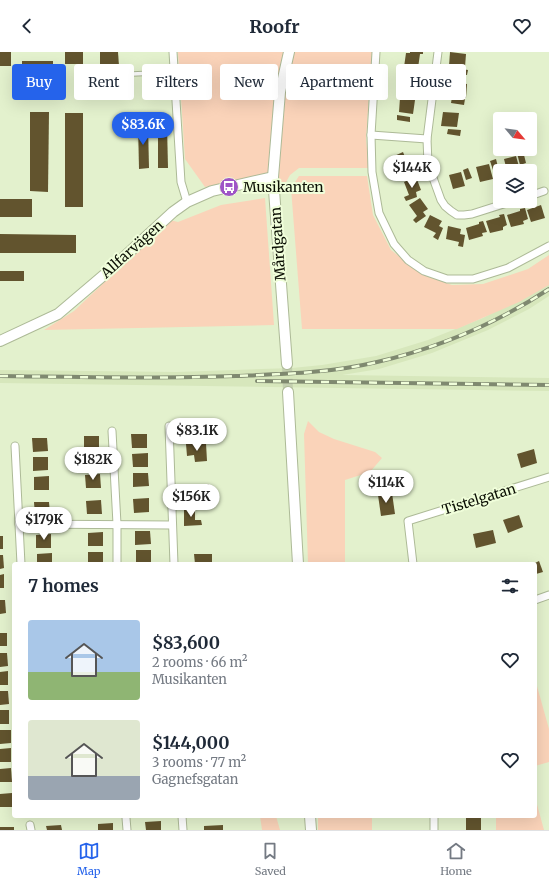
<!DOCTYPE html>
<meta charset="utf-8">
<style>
body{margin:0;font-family:Merriweather,serif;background:#f2f2f3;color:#1f2937;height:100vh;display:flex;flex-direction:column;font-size:15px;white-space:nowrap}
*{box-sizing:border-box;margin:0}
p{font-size:13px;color:#747a83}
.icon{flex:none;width:22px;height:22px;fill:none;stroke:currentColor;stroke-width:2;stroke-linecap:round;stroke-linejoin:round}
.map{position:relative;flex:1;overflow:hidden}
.drawer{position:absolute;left:12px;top:510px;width:525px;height:256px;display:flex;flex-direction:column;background:#fff;border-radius:4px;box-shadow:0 4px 16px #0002}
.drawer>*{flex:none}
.hud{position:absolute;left:12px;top:12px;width:525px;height:36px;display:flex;gap:8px}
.needle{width:26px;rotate:119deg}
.buttons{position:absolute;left:493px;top:60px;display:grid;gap:8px}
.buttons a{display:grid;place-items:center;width:44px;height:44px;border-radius:4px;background:#fff;box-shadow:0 4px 16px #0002;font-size:20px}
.price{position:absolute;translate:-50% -34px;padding:0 9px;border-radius:14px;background:#fff;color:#222;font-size:13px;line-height:26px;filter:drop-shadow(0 1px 2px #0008)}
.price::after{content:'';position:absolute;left:50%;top:24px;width:12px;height:9px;margin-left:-6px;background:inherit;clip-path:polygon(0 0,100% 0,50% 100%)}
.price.on{background:#2563eb;color:#fff}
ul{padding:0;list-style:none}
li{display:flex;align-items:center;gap:12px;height:100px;padding:0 16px}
li span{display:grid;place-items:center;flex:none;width:112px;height:80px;border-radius:4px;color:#555}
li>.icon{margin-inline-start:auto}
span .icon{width:48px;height:48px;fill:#fffc;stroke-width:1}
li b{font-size:17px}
h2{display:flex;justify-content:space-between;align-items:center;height:48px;padding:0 16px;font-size:17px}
.tag{padding:0 14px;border-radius:4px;background:#fff;box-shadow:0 4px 16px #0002;font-size:14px;line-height:36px}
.tag.on{background:#2563eb;color:#fff}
header{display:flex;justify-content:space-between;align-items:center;height:52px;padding:0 16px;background:#fff;font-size:18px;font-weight:700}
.menu{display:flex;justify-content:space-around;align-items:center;height:56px;border-top:1px solid #e0e1e3;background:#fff;font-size:11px;color:#747a83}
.menu a{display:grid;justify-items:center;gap:2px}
.menu .on{color:#2563eb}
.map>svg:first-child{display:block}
.built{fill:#d7e7bc}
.green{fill:#fad3b9}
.building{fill:#62542e}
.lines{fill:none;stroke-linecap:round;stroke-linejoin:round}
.secondary-tunnel{stroke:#c3cfaf;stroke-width:10;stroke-dasharray:10 5;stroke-linecap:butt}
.lane-casing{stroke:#adba97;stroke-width:5.5}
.street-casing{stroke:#adba97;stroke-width:9}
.secondary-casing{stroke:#adba97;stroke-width:12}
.lane{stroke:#fff;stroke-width:3.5}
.street{stroke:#fff;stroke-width:7}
.secondary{stroke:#fff;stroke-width:10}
.rail-casing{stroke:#7f8970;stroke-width:4}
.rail{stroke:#f0feda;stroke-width:2.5;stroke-dasharray:8;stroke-linecap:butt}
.labels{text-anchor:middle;stroke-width:4;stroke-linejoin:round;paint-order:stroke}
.poi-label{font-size:14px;fill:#0b0f04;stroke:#f0feda;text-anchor:start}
.street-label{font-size:14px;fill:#0b0f04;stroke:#f0feda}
</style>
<header><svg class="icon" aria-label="back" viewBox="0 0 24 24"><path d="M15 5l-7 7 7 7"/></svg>Roofr<svg class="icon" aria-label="heart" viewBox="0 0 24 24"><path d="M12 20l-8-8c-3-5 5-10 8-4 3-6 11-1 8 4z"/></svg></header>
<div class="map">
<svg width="549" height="778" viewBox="0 0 549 778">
<rect width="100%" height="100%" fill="#e3f1cd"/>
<!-- built -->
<polygon class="built" points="549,228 549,244 529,257 488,278 432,301 379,317 342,323 549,326 549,339 0,331 0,318 177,320 292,316 322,313 376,304 428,288 483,266 522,245"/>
<!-- green -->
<g class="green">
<polygon points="178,0 286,0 269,122 205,135 185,107"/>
<polygon points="293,0 372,0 366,87 369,116 299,116 290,123 285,132 276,132 283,42"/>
<polygon points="299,124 367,124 373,163 391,198 423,223 452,233 483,232 528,217 549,203 549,233 519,250 457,277 302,277 291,136"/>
<polygon points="265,146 274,273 44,278 74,259 170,168 178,170 221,153"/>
<polygon points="308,369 319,380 334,387 375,400 382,406 370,420 345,428 345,512 308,512 304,382"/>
<polygon points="535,627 549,677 549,710 535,714"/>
<polygon points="535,745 544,778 496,778 496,764 535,764"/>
<polygon points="260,764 276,764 280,778 262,778"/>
<rect x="318" y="764" width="54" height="14"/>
</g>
<!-- building -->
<g class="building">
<rect x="0" y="0" width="11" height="14"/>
<rect x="65" y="0" width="18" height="12"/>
<polygon points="100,0 118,0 119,14 100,15"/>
<polygon points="410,0 423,0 423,2 420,2 418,16 404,15 406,1 410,1"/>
<polygon points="450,0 466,2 465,15 449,14"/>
<rect x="22" y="9" width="31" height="14"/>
<polygon points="455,16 468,18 467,23 454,22"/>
<polygon points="408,18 421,19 421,25 416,24 415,38 401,37 402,23 408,23"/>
<polygon points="447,29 467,32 466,46 446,43"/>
<polygon points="405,41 418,42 417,48 415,48 413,62 399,60 400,46 404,47"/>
<polygon points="452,45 465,47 464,53 451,51"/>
<polygon points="30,60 49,60 48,140 30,139"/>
<polygon points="443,60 459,61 457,75 441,74"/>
<rect x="65" y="61" width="18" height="94"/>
<polygon points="397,63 410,65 410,70 397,68"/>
<polygon points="138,72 148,72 149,116 139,117"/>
<polygon points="158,73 167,73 168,116 158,116"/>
<polygon points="448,77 461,78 460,84 447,82"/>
<polygon points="523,99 526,111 520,113 517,101"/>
<polygon points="403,100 405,105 394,109 392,105"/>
<polygon points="516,104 520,118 507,119 504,107"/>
<polygon points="410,105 415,118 410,120 412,124 400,128 399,124 402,122 398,109"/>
<polygon points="496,107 499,119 494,121 490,109"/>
<polygon points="489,112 493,127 480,130 476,115"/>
<polygon points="468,116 472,126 466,128 463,118"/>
<polygon points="461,120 465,134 453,137 449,123"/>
<polygon points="416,125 421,138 416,140 417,145 406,149 404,145 409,143 404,130"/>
<polygon points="420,146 428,157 423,160 426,164 416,171 413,168 417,164 409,153"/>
<rect x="0" y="147" width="32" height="18"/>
<polygon points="541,153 545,166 531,170 527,158"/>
<polygon points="525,156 528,167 523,169 524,172 511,175 507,163 520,159 520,157"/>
<polygon points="504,162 507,173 503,175 503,178 490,181 486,169 500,165 499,163"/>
<polygon points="430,163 442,169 439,174 443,176 438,188 433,185 436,181 424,175"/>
<polygon points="483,169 487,180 482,181 483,184 469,188 466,176 479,172 479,170"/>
<polygon points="448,174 461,177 460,182 465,183 463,195 458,194 459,190 446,187"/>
<polygon points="0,182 76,183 76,201 0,201"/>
<rect x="0" y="219" width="24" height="10"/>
<polygon points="131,382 147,382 147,396 132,396"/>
<polygon points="84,384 99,384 99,397 84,398"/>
<polygon points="32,386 47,386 48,399 33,400"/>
<polygon points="206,391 207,409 195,410 194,403 187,404 186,392"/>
<polygon points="534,397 537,411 521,416 517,402"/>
<polygon points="148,401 148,415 133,415 132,402"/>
<polygon points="100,403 100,417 85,417 85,404"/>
<polygon points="33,405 48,405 48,418 33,419"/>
<polygon points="133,421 148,421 149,434 133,435"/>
<polygon points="100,422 101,436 86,436 85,423"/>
<polygon points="49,424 49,438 34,438 34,425"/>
<polygon points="192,432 209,432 210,443 192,444"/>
<polygon points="392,441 395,462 381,464 378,443"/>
<polygon points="149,446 149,460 134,461 133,447"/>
<polygon points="101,448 102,462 87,462 86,449"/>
<polygon points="34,450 49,450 50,463 35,464"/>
<polygon points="184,457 195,457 195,468 201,468 202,473 184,474"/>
<polygon points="519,463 523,475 508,481 503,468"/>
<polygon points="493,478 496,491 476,496 473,482"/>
<polygon points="135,479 150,479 151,492 135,493"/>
<polygon points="103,480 103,494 88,494 88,481"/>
<polygon points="51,482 51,496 36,496 36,483"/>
<rect x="0" y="484" width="3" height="13"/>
<polygon points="136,498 151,498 151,511 136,512"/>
<rect x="88" y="500" width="15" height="12"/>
<polygon points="52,501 52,512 37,512 37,502"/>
<polygon points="194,502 212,502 212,512 195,512"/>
<polygon points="0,503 3,503 4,516 0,517"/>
<polygon points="539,509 543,520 536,522 535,511"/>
<polygon points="4,522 4,536 0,536 0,523"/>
<polygon points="0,548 5,548 6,561 0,562"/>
<rect x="0" y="581" width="7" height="13"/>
<polygon points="0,601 7,601 8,614 0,615"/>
<polygon points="8,619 8,633 0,633 0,620"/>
<polygon points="0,639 8,639 9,652 0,653"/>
<rect x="0" y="658" width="9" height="14"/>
<polygon points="0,678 11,678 11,691 0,692"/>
<polygon points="11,696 11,710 0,710 0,697"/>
<polygon points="11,716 12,730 0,730 0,717"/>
<polygon points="12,741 13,755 0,755 0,742"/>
<rect x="466" y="764" width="15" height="14"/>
<polygon points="161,769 161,778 146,778 145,770"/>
<polygon points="113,771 113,778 98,778 98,772"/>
<polygon points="61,773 62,778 47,778 46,774"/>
<polygon points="223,773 223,778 204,778 204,774"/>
<rect x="0" y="775" width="14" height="3"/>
</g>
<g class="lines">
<!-- secondary-tunnel -->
<polyline class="secondary-tunnel" points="287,312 288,340"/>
<!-- lane casing -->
<g class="lane-casing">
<path id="lane" d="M112,23C108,32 105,36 95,38L90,34V29L93,24L97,22L112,23L174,20"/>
</g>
<!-- street casing -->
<g class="street-casing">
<g id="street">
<polyline points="173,0 181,130 187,150"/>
<polyline points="376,0 371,83 372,120 379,161 394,192 408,208 424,219 447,227 473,227 508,216 549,194"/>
<polyline points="438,0 427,87 428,112 441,148 445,154 451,159 457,163 464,163 472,162 513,149"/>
<polyline points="371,83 427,87"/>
<polyline points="530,144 544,139"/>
<polyline points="169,374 174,512"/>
<polyline points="112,379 117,472 117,512"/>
<polyline points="15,394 21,512"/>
<polyline points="19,472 172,473"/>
<polyline points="413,512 408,469 549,425"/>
<polyline points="535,548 549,543"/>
<polyline points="182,764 183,778"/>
<polyline points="434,764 434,778"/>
<polyline points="126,766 127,778"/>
<polyline points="30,773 31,778"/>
</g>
</g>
<!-- secondary casing -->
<g class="secondary-casing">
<g id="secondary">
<polyline points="0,289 58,262 111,217 173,160 187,150 212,139 273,125"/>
<polyline points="287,312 273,125 280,40 289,0"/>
<polyline points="288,340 298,512"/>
<polyline points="310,764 311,778"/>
</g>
</g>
<!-- lane -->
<use href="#lane" class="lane"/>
<!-- street -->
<use href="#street" class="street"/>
<!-- secondary -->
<use href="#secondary" class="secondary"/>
<!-- rail casing -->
<g class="rail-casing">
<g id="rail">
<path d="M0,324C79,325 157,327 236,324C284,322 331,321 377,310C438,296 497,271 549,237"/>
<polyline points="257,329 549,333"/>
</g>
</g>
<!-- rail -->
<use href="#rail" class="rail"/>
</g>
<!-- icons -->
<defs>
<g id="bus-disc" transform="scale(1)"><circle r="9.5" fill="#9f54c7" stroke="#f0feda"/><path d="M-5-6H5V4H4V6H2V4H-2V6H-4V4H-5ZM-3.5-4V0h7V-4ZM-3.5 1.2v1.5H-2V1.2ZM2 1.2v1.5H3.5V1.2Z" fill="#fff"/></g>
</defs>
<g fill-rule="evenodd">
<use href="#bus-disc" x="229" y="135"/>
</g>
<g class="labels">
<!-- poi labels -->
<g class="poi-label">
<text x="243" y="140">Musikanten</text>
</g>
<!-- street labels -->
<g class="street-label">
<text transform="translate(278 192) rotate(-94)" y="5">Mårdgatan</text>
<text transform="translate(132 197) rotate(-42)" y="5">Allfarvägen</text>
<text transform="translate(479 447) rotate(-17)" y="5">Tistelgatan</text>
</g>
</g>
</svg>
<div class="buttons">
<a><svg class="needle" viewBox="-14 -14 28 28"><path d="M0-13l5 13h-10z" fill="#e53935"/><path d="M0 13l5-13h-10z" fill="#747a83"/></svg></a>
<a><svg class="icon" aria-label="layers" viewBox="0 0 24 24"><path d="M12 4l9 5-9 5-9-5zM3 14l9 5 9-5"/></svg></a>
</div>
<b class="price on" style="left:143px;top:94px">$83.6K</b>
<b class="price" style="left:412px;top:137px">$144K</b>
<b class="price" style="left:197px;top:400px">$83.1K</b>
<b class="price" style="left:93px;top:429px">$182K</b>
<b class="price" style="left:386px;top:452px">$114K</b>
<b class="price" style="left:191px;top:466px">$156K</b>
<b class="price" style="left:44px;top:489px">$179K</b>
<div class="hud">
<a class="tag on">Buy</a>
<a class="tag">Rent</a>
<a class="tag">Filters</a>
<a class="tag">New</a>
<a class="tag">Apartment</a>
<a class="tag">House</a>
</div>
<section class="drawer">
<h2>7 homes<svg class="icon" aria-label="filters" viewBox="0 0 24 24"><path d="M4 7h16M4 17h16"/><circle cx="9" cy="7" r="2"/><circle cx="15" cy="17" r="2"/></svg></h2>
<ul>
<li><span style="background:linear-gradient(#a9c7e8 65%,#8fb573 0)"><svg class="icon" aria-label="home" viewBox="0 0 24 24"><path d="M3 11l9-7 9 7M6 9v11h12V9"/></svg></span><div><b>$83,600</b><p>2 rooms · 66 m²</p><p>Musikanten</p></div><svg class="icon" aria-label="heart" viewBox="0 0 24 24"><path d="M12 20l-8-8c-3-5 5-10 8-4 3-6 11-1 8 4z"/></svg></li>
<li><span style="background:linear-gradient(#dfe7d0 70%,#9aa5b1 0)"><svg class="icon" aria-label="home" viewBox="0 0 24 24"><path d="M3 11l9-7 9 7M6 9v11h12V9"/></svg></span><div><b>$144,000</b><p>3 rooms · 77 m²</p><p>Gagnefsgatan</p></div><svg class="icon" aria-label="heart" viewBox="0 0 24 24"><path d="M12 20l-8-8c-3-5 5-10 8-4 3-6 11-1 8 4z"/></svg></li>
</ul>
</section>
</div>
<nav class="menu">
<a class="on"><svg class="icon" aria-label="map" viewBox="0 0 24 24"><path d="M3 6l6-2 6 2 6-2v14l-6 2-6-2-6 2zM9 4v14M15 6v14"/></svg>Map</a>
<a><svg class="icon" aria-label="saved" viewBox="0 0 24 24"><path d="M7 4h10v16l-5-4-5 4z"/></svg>Saved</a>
<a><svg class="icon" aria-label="home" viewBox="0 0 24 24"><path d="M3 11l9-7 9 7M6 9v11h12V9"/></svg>Home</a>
</nav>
